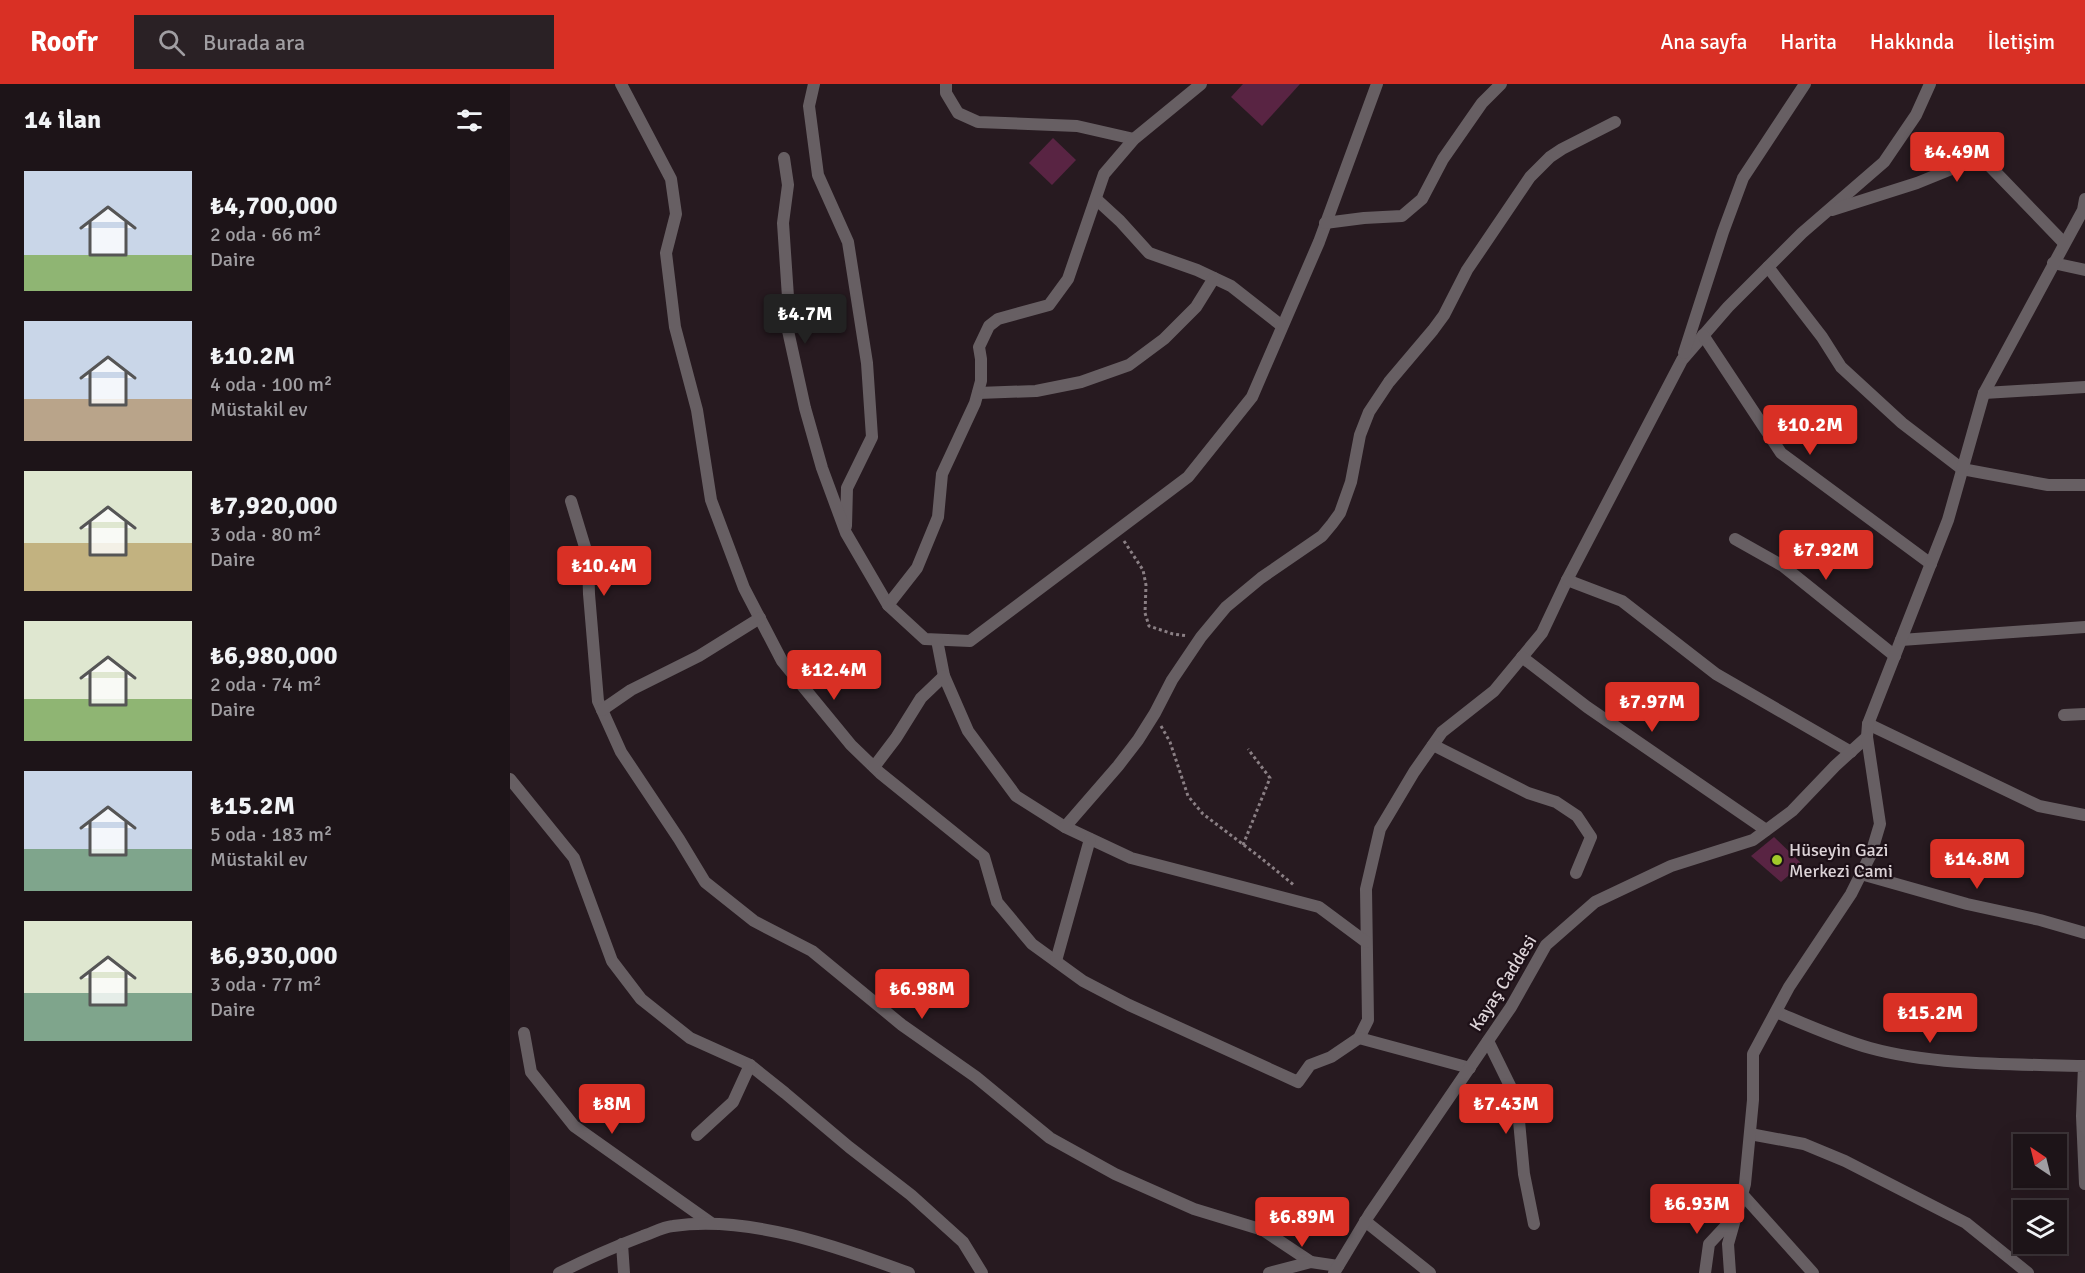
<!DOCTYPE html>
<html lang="tr">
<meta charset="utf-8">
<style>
body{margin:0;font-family:Signika,sans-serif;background:#2a2125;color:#f1f3f6;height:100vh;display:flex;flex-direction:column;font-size:22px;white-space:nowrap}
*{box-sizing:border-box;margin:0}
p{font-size:20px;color:#a09ea2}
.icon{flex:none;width:33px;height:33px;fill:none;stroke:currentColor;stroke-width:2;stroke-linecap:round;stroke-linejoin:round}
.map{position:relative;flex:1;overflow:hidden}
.panel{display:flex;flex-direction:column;background:#1d1418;width:510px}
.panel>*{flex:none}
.needle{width:39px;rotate:325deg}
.tools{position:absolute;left:1503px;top:1050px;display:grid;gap:12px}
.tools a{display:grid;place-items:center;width:54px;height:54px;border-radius:0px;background:#1d1418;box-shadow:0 6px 24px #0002,0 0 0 2px #3b3337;font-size:30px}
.price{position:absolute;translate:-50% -51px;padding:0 14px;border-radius:6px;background:#d93025;color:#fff;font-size:20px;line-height:39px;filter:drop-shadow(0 2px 3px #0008)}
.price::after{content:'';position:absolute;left:50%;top:36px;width:18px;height:14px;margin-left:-9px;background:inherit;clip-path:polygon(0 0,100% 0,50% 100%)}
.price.on{background:#222;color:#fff}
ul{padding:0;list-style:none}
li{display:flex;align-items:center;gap:18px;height:150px;padding:0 24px}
li span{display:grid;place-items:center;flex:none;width:168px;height:120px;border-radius:0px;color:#555}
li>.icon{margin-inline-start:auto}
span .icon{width:72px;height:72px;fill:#fffc;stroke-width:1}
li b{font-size:26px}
h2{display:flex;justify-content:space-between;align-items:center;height:72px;padding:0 24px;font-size:26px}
header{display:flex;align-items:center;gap:36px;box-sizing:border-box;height:84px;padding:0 30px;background:#d93025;color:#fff}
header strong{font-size:28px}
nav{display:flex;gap:33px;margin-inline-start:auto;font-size:21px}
.search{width:420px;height:54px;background:#2a2125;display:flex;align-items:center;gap:15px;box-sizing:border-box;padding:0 21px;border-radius:0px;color:#a09ea2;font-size:22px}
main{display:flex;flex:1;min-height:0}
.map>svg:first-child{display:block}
.building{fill:#592443}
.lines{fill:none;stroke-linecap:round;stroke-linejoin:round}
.path{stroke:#8a7f84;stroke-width:3;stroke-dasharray:3 3;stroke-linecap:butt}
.minor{stroke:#675f63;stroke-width:12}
.tertiary{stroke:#675f63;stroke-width:12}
.poi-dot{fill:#a1c92a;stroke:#1d1017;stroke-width:2}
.labels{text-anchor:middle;stroke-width:4.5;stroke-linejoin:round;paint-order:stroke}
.poi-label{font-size:18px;fill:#dcd3d7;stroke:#1d1017;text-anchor:start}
.street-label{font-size:18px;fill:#dcd3d7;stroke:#1d1017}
</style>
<header>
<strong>Roofr</strong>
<div class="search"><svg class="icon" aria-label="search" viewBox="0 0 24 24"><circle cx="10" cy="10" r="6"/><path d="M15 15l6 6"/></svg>Burada ara</div>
<nav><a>Ana sayfa</a><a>Harita</a><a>Hakkında</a><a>İletişim</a></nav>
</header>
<main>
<section class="panel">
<h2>14 ilan<svg class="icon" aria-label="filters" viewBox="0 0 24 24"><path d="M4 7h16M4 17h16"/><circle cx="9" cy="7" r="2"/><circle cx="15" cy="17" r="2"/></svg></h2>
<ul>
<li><span style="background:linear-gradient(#c9d6e8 70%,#8fb573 0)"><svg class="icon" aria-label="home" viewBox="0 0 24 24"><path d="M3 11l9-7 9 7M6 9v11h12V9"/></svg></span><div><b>₺4,700,000</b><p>2 oda · 66 m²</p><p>Daire</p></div></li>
<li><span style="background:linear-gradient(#c9d6e8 65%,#b9a48a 0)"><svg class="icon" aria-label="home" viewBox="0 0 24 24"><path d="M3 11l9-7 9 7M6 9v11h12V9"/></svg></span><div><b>₺10.2M</b><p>4 oda · 100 m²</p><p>Müstakil ev</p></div></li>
<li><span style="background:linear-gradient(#dfe7d0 60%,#c2b280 0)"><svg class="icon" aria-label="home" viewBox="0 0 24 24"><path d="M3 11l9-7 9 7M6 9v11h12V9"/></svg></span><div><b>₺7,920,000</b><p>3 oda · 80 m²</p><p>Daire</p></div></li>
<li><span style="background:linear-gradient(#dfe7d0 65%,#8fb573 0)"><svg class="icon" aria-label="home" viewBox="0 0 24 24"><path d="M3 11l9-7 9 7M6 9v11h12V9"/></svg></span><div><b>₺6,980,000</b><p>2 oda · 74 m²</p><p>Daire</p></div></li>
<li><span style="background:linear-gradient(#c9d6e8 65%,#7fa58c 0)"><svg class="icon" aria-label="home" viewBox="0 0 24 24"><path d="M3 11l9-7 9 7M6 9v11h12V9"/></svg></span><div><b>₺15.2M</b><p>5 oda · 183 m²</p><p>Müstakil ev</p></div></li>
<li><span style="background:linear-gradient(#dfe7d0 60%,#7fa58c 0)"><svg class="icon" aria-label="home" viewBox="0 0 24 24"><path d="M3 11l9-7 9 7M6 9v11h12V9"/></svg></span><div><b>₺6,930,000</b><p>3 oda · 77 m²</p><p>Daire</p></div></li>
</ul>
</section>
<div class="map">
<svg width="1575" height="1189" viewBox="0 0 1575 1189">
<rect width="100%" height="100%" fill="#271a20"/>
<!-- building -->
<g class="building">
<polygon points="733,0 790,0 752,42 721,13"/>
<polygon points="543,54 566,76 542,101 519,79"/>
<polygon points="1264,753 1292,780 1271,798 1241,772"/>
</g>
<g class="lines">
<!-- path -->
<g class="path">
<polyline points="614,457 633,486 636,501 635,529 639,542 663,550 678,552"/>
<polyline points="651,642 660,658 678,712 693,730 751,774 785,802"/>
<polyline points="733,761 760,694 738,665"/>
</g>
<!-- minor -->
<g class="minor">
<polyline points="111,0 161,95 166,130 156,169 165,243 187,326 201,416 234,504 272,577 341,661 370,689 474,773 487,818 522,860 573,897 619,921 788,998 800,981 821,973 849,954 858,936 856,805 870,745 904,688 932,648 984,607 1032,549 1057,496 1172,276 1218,223 1292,149 1374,78 1406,31 1420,0"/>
<polyline points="304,0 299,22 308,91 338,158 357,279 362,353 337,404 336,442"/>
<polyline points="436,0 436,9 448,29 468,38 567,42 624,55"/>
<polyline points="274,74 278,101 273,139 278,213 275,233 295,324 312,384 336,449 378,521 415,555 460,557 678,393 742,313 809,158 867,0"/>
<polyline points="586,115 610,137 639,169 687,186 721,202 772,242"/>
<polyline points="1322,126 1407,99 1471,73 1554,159"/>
<polyline points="815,139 854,134 892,132 912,115 933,75 972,19 991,0"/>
<polyline points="1543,179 1575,186"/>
<polyline points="1258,183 1312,253 1331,283 1392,339 1452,385 1538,401 1575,401"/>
<polyline points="1193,251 1271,369 1421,480"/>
<polyline points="1174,269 1213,148 1233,94 1295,0"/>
<polyline points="468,309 526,307 571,298 619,281 654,255 686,223 704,194"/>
<polyline points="1474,309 1575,303"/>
<polyline points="61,417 78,473 79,510 88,617 111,668 169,755 195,798 244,837 302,867 392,941 466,993 540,1054 605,1090 684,1125 753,1146 801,1178"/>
<polyline points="1225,455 1273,482 1385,572"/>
<polyline points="1057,496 1112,517 1206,590 1341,668"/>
<polyline points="378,521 407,484 428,433 432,390 465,319 471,297 471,275 469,263 479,242 488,235 539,221 558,195 594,90 624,55 691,0"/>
<polyline points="427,556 434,592 458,647 506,712 555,743 621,774 809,823 856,858"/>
<polyline points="1391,556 1575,543"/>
<polyline points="1012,573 1077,623 1256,746"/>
<polyline points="92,626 121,606 189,572 250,534"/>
<polyline points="1554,631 1575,630"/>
<polyline points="1358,640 1529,722 1575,731"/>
<polyline points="923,661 1018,709 1046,718 1067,732 1081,753 1066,789"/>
<polyline points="364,683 386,654 411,614 434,592"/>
<polyline points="0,695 64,774 102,877 131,915 180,954 240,981 275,1009 339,1063 401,1111 453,1158 472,1189"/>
<polyline points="555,743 608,682 628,656 645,629 662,596 691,553 716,523 751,494 812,452 822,440 830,429 841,398 850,351 859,328 879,298 923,246 934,231 957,186 1020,93 1040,73 1052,65 1105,38"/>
<polyline points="1351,790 1457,820 1530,836 1575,849"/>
<polyline points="546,877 580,755"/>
<path d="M1266,928C1297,941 1328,955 1360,964C1425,982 1507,980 1574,982L1572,1032L1575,1100"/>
<polyline points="14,949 21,988 64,1042 201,1139"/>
<polyline points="849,954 960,984"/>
<polyline points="978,957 1007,1016 1014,1090 1024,1140"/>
<polyline points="1240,1050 1294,1060 1335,1077 1456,1139 1518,1189"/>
<polyline points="187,1051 223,1018 240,981"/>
<polyline points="1232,1110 1303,1189"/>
<polyline points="855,1137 920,1189"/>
<polyline points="112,1160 114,1189"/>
<polyline points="1195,1189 1199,1160 1226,1131"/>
</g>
<!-- tertiary -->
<g class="tertiary">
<path d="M49,1189C77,1175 104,1163 133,1152C142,1149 153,1143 163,1142C241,1131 327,1163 399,1189"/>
<polyline points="759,1189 801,1178 828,1182"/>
<polyline points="824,1189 859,1131 1001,923 1036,861 1085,818 1161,782 1243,756 1282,727 1325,682 1357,653"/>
<polyline points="1220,1189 1218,1160 1235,1100 1243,1016 1243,970 1279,903 1341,810 1361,770 1370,740 1357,653 1358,640 1438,436 1474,309 1573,126 1575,115"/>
</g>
</g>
<!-- markers -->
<circle class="poi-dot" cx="1267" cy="776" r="6"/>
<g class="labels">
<!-- poi labels -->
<g class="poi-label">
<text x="1279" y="772">Hüseyin Gazi<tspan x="1279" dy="21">Merkezi Cami</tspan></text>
</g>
<!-- street labels -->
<g class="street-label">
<text transform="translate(993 899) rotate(-58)" y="6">Kayaş Caddesi</text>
</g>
</g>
</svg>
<div class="tools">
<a><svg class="needle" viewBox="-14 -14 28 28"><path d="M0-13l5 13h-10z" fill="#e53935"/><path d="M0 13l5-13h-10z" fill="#a09ea2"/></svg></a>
<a><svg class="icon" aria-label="layers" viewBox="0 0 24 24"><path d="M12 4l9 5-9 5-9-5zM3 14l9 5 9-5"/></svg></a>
</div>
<b class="price" style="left:1447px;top:99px">₺4.49M</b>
<b class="price on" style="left:295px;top:261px">₺4.7M</b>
<b class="price" style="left:1300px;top:372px">₺10.2M</b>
<b class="price" style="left:1316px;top:497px">₺7.92M</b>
<b class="price" style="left:94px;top:513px">₺10.4M</b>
<b class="price" style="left:324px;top:617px">₺12.4M</b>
<b class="price" style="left:1142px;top:649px">₺7.97M</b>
<b class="price" style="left:1467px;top:806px">₺14.8M</b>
<b class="price" style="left:412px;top:936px">₺6.98M</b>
<b class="price" style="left:1420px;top:960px">₺15.2M</b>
<b class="price" style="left:102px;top:1051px">₺8M</b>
<b class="price" style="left:996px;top:1051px">₺7.43M</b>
<b class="price" style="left:1187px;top:1151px">₺6.93M</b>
<b class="price" style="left:792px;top:1164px">₺6.89M</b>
</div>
</main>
